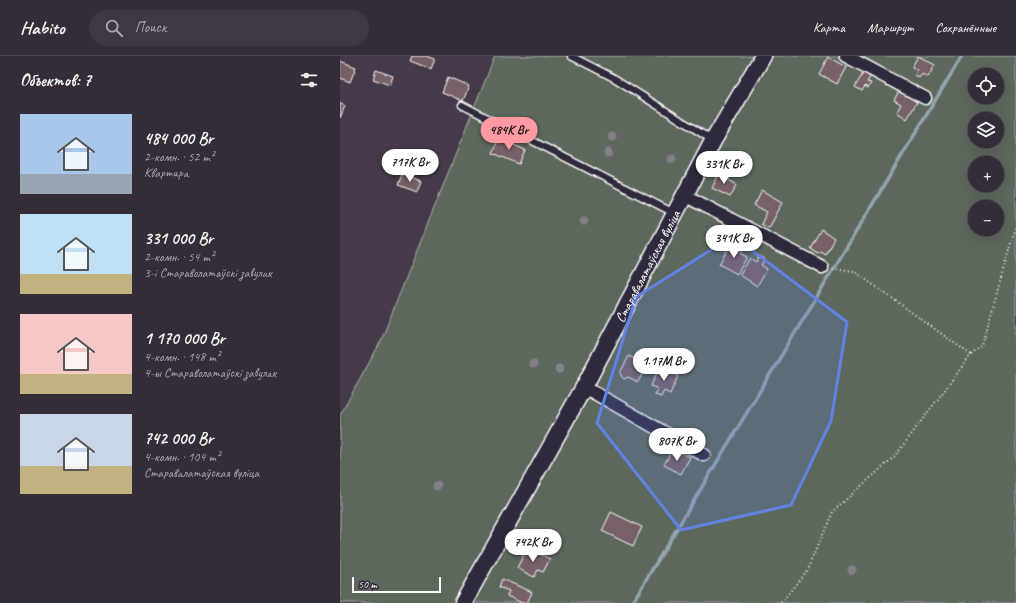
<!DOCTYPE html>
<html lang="ru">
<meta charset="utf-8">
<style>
body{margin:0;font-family:Caveat,sans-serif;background:#3f3842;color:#f1f3f6;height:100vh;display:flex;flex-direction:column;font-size:15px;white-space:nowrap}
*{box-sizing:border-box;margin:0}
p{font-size:13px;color:#a9a7ad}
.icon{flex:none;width:22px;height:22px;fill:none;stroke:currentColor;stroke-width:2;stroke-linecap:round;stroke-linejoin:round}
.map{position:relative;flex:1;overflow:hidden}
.details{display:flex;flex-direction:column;background:#342c37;width:340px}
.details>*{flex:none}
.fabs{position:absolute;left:628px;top:12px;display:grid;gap:8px}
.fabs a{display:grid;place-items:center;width:36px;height:36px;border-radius:50%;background:#342c37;box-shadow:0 4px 16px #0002,0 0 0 1px #4e4852;font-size:20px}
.scale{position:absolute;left:12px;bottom:10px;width:89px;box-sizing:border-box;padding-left:4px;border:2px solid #fff;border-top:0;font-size:11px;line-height:14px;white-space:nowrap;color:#fff;-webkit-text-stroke:3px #2f2a3d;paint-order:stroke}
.price{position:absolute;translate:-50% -34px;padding:0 9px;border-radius:14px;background:#fff;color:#222;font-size:13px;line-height:26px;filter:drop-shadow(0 1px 2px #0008)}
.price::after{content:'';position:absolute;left:50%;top:24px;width:12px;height:9px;margin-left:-6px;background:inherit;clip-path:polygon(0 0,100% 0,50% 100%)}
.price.selected{background:#ff9aa2;color:#111}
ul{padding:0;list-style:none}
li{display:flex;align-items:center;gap:12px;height:100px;padding:0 20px}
li span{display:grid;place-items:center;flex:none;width:112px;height:80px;border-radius:0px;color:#555}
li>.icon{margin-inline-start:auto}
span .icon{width:48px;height:48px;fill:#fffc;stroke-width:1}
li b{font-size:17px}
h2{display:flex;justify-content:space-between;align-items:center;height:48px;padding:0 20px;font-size:17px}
header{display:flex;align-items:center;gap:24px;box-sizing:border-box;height:56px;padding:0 20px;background:#342c37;border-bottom:1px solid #4e4852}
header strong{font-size:19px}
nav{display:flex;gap:22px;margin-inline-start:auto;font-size:14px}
.search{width:280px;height:36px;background:#3f3842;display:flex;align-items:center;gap:10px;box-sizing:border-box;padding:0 14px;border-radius:22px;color:#a9a7ad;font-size:15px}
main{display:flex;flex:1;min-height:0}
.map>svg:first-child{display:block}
.green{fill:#5b675c;stroke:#adb3ae;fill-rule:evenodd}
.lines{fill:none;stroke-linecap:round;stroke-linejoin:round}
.stream{stroke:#96a4af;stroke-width:3.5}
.building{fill:#776066;stroke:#fff}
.service-casing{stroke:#fff;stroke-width:9}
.minor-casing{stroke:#fff;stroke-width:15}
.tertiary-casing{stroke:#fff;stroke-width:19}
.path{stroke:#fff;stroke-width:2;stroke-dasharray:1 3;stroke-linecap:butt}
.service{stroke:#2f2a3d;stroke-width:6}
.minor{stroke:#2f2a3d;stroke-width:12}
.tertiary{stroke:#2f2a3d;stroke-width:16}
.tree{fill:#838185}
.marked{fill:#6183e4;fill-opacity:0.2;stroke:#6183e4;stroke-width:3;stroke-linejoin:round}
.labels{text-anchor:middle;stroke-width:3;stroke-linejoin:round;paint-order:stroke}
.street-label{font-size:14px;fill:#fff;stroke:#2f2a3d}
</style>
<header>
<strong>Habito</strong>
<div class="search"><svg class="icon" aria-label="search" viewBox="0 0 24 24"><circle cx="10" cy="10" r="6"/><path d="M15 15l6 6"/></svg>Поиск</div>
<nav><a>Карта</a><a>Маршрут</a><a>Сохранённые</a></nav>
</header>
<main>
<section class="details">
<h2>Объектов: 7<svg class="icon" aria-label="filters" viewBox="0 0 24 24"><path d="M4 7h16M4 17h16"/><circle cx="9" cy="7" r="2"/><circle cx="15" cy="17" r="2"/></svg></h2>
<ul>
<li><span style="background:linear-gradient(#a9c7e8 75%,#9aa5b1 0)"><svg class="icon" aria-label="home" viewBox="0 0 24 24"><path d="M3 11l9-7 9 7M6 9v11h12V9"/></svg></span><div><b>484 000 Br</b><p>2-комн. · 52 m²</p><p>Квартира</p></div></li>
<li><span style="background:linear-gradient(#bfe0f5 75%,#c2b280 0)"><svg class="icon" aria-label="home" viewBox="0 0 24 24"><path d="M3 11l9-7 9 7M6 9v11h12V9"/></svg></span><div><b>331 000 Br</b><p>2-комн. · 54 m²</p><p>3-і Стараволатаўскі завулак</p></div></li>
<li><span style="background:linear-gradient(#f6c9c9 75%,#c2b280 0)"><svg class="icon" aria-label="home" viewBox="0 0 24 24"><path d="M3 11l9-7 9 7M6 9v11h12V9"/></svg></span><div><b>1 170 000 Br</b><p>4-комн. · 148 m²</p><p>4-ы Стараволатаўскі завулак</p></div></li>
<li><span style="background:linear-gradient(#c9d6e8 65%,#c2b280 0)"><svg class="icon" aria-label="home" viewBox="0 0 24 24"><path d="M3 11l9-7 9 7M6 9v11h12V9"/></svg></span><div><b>742 000 Br</b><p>4-комн. · 104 m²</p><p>Старавалатаўская вуліца</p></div></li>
</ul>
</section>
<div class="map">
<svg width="676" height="547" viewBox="0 0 676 547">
<rect width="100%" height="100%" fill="#453a49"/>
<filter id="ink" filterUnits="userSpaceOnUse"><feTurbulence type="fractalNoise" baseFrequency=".025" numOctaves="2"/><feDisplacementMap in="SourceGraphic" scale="8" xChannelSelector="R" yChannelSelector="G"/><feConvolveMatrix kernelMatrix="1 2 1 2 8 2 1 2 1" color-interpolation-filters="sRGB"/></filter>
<g filter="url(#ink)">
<!-- green -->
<path class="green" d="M155,0H676V547H0V359L40,287ZM635,19H657V41H635ZM635,63H657V85H635ZM635,107H657V129H635ZM635,151H657V173H635Z"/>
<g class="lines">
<!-- stream -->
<polyline class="stream" points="292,547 622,0"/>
</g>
<!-- building -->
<g class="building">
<polygon points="72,0 87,0 95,3 91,13 70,5"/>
<polygon points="578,0 595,9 588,21 582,18 579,22 575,19 577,14 572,11"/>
<polygon points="488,1 506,11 497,28 479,18"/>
<polygon points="0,5 16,11 10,26 0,22"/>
<polygon points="36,14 53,20 50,29 33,23"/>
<polygon points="525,14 532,18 527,26 531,27 528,32 525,30 522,35 515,31"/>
<polygon points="108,21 129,30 123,45 102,36"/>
<polygon points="559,35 577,46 567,63 557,56 561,48 554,44"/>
<polygon points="0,47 5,50 0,62"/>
<polygon points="159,82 185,94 179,108 153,97"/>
<polygon points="380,116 387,120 386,122 397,129 390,141 372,132"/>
<polygon points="62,118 81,125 77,136 58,129"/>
<polygon points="422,134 443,146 429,172 421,168 427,156 414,149"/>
<polygon points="481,173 494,182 485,198 480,195 478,197 470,192"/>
<polygon points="398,189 404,192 401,198 407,201 397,218 379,208 389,191 395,194"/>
<polygon points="419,200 425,203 421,209 427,213 417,230 400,219 410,202 416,206"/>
<polygon points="289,300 307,309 298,326 288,321 284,323 282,321 280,317"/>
<polygon points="319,312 338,320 330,338 324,335 321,341 315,339 318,333 311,330"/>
<polygon points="339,396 350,401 341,418 324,409 330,397 337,401"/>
<polygon points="271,456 302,471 293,490 262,475"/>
<polygon points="187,492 210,503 203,516 198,514 194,521 177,512"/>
<polygon points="162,523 192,536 187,547 182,547 167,540 169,535 159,531"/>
</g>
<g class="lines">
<!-- service casing -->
<g class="service-casing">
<g id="service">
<polyline points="231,0 274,22 372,84"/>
<polyline points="122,49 334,157"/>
</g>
</g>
<!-- minor casing -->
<g class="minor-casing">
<g id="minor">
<polyline points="506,0 585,42"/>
<polyline points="344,139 482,211"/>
<polyline points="244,331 364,399"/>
</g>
</g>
<!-- tertiary casing -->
<g class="tertiary-casing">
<g id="tertiary">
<path id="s1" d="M123,547L244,331L373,85L423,0"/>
</g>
</g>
<!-- path -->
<g class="path">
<polyline points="493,212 514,215 631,299"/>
<polyline points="441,547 467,514 492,456 555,400 631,299 642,290 676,169"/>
</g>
<!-- service -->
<use href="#service" class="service"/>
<!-- minor -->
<use href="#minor" class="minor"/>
<!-- tertiary -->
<use href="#tertiary" class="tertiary"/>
</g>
<!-- trees -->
<g class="tree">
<circle cx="272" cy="81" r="4.5"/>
<circle cx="268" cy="97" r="4.5"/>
<circle cx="332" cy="103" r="4.5"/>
<circle cx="244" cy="165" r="4.5"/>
<circle cx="193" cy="308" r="4.5"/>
<circle cx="219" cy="313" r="4.5"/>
<circle cx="97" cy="430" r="4.5"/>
<circle cx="512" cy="514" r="4.5"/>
</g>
</g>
<!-- marked area -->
<path class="marked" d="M393,180L507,266L491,365L451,449L341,474L257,367L296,241Z"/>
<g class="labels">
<!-- street labels -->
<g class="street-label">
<text dy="5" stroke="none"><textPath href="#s1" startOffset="384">Старавалатаўская вуліца</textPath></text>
</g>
</g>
</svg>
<div class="fabs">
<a><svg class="icon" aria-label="locate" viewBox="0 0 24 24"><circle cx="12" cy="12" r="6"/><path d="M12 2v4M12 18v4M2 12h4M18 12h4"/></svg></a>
<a><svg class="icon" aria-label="layers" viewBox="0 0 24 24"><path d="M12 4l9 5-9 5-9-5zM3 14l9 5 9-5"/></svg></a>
<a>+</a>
<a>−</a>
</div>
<div class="scale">50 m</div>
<b class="price selected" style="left:169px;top:95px">484K Br</b>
<b class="price" style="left:70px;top:127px">717K Br</b>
<b class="price" style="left:384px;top:129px">331K Br</b>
<b class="price" style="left:394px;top:203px">341K Br</b>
<b class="price" style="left:324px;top:326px">1.17M Br</b>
<b class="price" style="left:337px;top:406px">807K Br</b>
<b class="price" style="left:193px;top:507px">742K Br</b>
</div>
</main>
